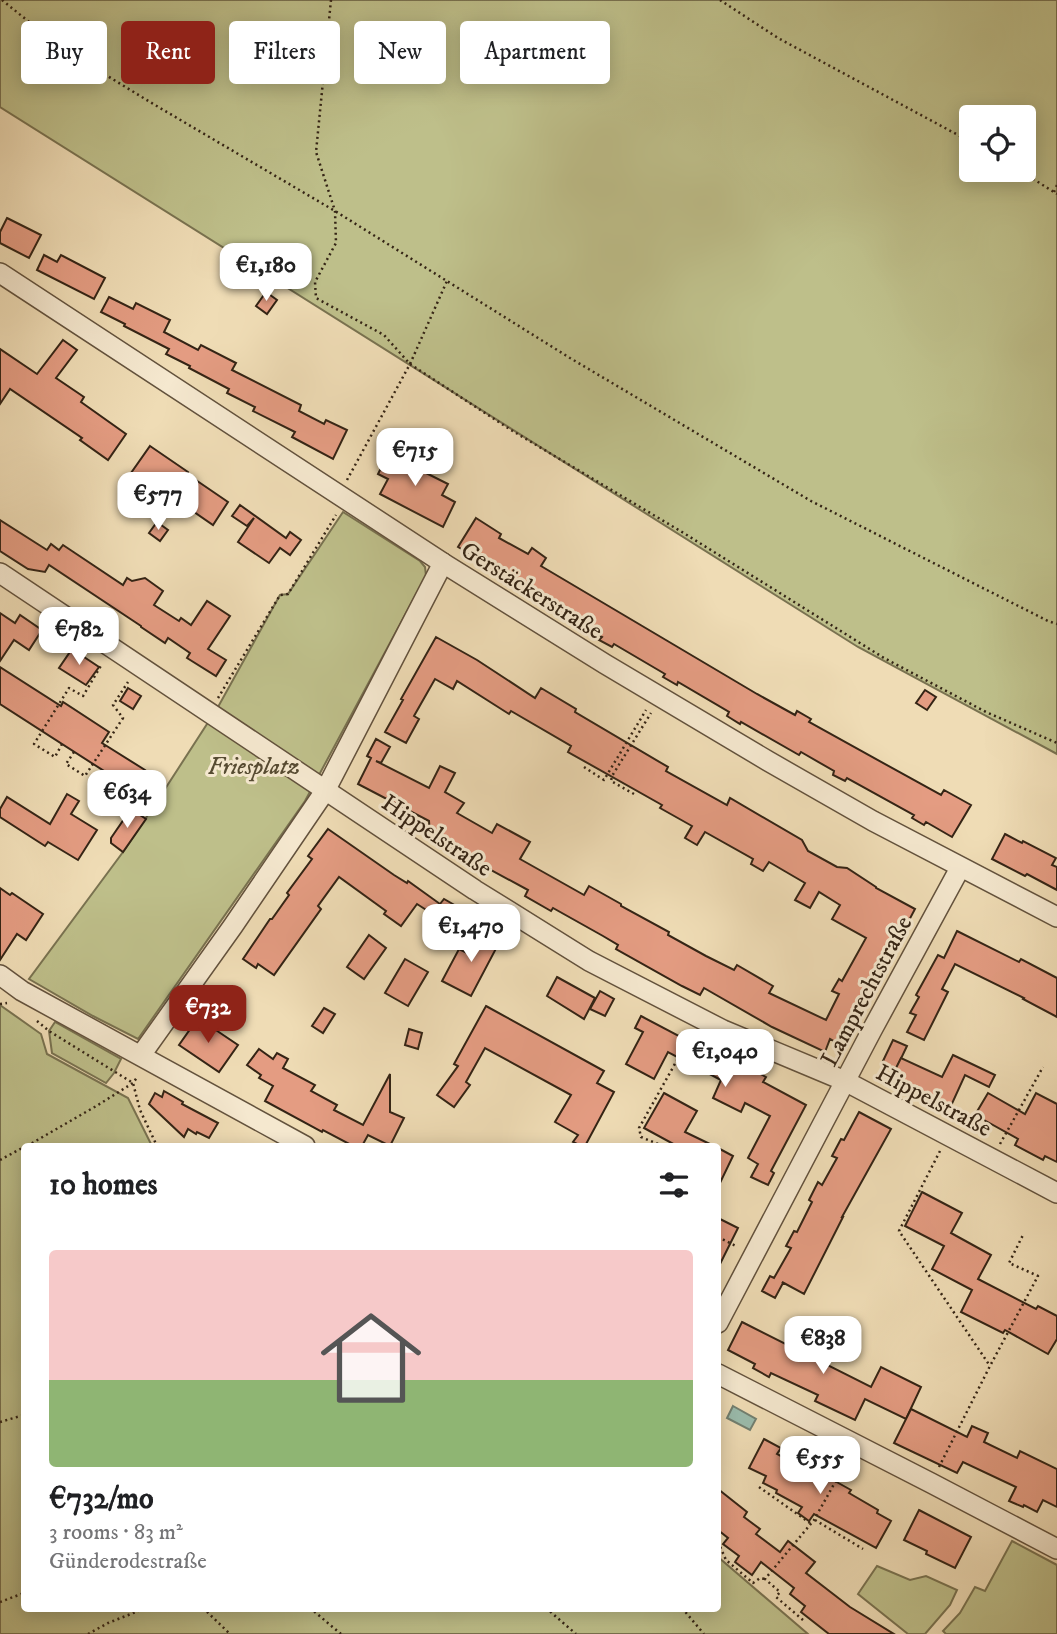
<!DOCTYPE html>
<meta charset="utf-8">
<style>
body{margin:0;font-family:"IM FELL DW Pica",serif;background:#f6f6f6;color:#202124;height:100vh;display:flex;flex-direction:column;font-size:26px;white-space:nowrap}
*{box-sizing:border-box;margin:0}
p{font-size:23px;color:#757577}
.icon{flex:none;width:38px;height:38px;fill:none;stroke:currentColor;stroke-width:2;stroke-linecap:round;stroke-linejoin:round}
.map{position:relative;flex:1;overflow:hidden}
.drawer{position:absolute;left:21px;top:1143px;width:700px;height:469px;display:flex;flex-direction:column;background:#fff;border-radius:7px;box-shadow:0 4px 18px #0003}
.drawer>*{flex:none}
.hud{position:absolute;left:21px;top:21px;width:700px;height:63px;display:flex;gap:14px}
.buttons{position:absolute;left:959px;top:105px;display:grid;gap:14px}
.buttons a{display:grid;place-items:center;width:77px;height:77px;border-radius:7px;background:#fff;box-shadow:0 4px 18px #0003;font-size:35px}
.price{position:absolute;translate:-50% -60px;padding:0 16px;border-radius:14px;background:#fff;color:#222;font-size:23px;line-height:46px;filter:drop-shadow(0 2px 4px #0008)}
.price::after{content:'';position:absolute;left:50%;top:42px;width:21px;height:16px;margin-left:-10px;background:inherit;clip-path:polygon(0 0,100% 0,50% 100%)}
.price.current{background:#8f2418;color:#fff}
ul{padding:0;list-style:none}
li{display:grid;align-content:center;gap:14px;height:371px;padding:0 28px}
li span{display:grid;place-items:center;height:217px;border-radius:7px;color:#555}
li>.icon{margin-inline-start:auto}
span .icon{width:126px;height:126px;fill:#fffc;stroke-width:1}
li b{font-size:30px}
h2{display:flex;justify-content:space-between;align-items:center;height:84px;padding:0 28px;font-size:30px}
.tag{padding:0 24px;border-radius:7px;background:#fff;box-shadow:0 4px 18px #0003;font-size:24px;line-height:63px}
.tag.current{background:#8f2418;color:#fff}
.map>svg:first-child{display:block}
.green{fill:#bebf8a;stroke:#797250;stroke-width:2;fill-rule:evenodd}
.water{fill:#9abcad;stroke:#717f70;stroke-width:2}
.building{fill:#e49c82;stroke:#342415;stroke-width:2}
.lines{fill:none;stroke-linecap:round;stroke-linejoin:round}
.street-casing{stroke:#63523d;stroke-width:22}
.path{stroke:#342415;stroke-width:2.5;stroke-dasharray:2 3.5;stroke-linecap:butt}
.street{stroke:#f5e8cf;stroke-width:19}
.labels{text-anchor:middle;stroke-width:6;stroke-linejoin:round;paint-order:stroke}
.street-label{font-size:24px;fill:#342415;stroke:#f5e8cf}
.park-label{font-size:24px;font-style:italic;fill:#564b32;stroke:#f5e8cf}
</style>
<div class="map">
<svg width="1057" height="1634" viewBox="0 0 1057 1634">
<rect width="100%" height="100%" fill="#efdcb5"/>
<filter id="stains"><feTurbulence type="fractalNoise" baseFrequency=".00286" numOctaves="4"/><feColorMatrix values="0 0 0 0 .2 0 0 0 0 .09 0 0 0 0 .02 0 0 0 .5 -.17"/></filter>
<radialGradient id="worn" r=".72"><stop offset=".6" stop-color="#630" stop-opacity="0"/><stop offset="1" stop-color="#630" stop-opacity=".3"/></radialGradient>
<!-- green -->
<g class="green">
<path d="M0,0H1057V754L858,647L0,107ZM1024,117V170H971V117Z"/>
<polygon points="343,512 420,561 425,567 426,576 305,801 138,1039 93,1016 29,979 123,852 154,806 218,707 280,595 288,594"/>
<polygon points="0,1005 41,1034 47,1054 128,1098 152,1146 24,1146 24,1608 718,1608 718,1557 808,1634 0,1634"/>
<polygon points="55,1022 121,1059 114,1073 106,1083 52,1053 49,1031"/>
<polygon points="1012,1541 1057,1565 1057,1634 946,1634 943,1631 960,1613 975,1587 985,1591"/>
<polygon points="877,1566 910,1580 926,1576 957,1590 950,1605 925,1634 908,1634 858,1594"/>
</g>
<!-- water -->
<polygon class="water" points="733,1406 756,1419 750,1430 727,1418"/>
<!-- building -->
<g class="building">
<polygon points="7,218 41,235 29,258 0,243 0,232"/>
<polygon points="44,255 57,262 61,255 105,278 94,299 37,270"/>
<polygon points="266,292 277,300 267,314 256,306"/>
<polygon points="109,297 133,309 136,303 170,320 164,332 198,350 201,345 236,363 232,370 301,405 299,411 324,424 326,420 347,430 333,459 292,437 295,432 253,411 255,407 227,393 229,389 189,368 190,366 166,354 169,349 124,326 125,324 101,312"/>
<polygon points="63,340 77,350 56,378 84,397 81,402 126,434 108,460 80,440 82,438 10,389 0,404 0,349 37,374"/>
<polygon points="150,446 188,472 187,474 228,502 213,525 165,492 163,495 131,473"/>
<polygon points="391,448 417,461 414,467 448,484 442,495 455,502 443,527 380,494 388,479 378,474"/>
<polygon points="240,505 286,538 290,532 301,540 290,555 280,548 269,563 238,542 254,518 247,526 232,516"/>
<polygon points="476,518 501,534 499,538 528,554 532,548 546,558 541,566 757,694 795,715 797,711 811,719 809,722 941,795 944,790 971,805 952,837 926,822 924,825 912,818 914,815 847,778 845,781 833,775 834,771 801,752 799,755 741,722 740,724 727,716 729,712 678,682 677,685 663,677 665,674 614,644 612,647 599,640 602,637 576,622 574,625 560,617 562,614 482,565 484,562 458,547"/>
<polygon points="0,520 47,550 51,544 59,550 63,545 123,585 127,578 132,581 145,578 163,591 154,605 179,621 181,618 191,625 207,601 230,616 208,649 226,660 216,676 187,658 190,653 168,638 165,643 141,627 141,626 49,565 45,572 28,569 0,551"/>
<polygon points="157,522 168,530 160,541 149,533"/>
<polygon points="0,613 15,623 20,615 42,630 29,650 14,640 0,661"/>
<polygon points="436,637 477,660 535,698 541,688 576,709 575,712 668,767 666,771 727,805 730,798 802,840 808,851 837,867 847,868 876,887 876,888 915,909 897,943 892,940 839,1044 830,1039 825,1052 772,1027 704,988 700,995 682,986 616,949 618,945 603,936 553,908 551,911 525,896 528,890 476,862 430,835 429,821 358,784 371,758 367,756 376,739 390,747 381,763 376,761 429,788 440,766 455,773 445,792 464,803 457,813 492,833 497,824 530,842 520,859 584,895 589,886 621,904 621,906 669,932 668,935 706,956 734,970 737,965 773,986 769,993 826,1020 839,994 832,991 839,979 842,981 866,938 832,919 840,905 819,892 810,908 795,900 805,883 769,862 763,871 751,864 753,859 705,832 697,845 685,838 692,826 660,808 662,805 568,752 571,746 511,711 509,714 457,681 453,689 435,679 414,716 419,719 406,743 385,732 403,700 401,699"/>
<polygon points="72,649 99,667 86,685 59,668"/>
<polygon points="0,667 61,706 63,702 109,732 102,743 145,770 131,792 102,773 104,771 0,704"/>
<polygon points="128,688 141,696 133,709 120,701"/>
<polygon points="925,690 936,697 927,710 916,703"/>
<polygon points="67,794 79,801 71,814 97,830 78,860 48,842 45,846 0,817 0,809 7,797 50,824"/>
<polygon points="131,809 146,819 123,852 111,843 111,838"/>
<polygon points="328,829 394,875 407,883 408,881 440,904 444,899 458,907 454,914 466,923 460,932 449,924 446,929 428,919 431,913 417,904 401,926 384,914 386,911 339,877 318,906 321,909 274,975 258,964 256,968 243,959 270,919 272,919 289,895 287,893 312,859 308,856"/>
<polygon points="1005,834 1022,843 1023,841 1056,858 1052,865 1057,867 1057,890 1027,874 1025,876 992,859"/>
<polygon points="0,888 10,895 12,893 43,914 26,940 17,934 0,960"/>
<polygon points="481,930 500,941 471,996 442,981 459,949 467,953"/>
<polygon points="957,931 1019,962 1021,959 1057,978 1057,1017 1023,999 1024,998 955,964 942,989 948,992 924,1040 907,1032 916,1015 910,1013 919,997 916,995 938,955 944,958"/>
<polygon points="369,935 386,948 364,979 347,967"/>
<polygon points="405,959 428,972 408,1006 385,993"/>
<polygon points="557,977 595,998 584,1019 547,996"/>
<polygon points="600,991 614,999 605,1016 590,1009"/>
<polygon points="486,1006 604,1071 597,1083 614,1092 585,1146 581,1146 573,1142 578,1135 555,1122 571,1095 485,1048 466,1082 470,1085 454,1107 437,1095 458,1066 454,1064"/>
<polygon points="324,1008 335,1014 323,1033 312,1026"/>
<polygon points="641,1016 690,1042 691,1040 737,1064 739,1062 766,1077 763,1082 806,1105 771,1171 774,1173 768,1185 751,1177 758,1164 748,1158 770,1116 745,1103 741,1112 713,1098 721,1080 668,1052 654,1079 626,1064 643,1032 635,1028"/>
<polygon points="198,1018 238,1045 219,1072 179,1045"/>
<polygon points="409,1029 422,1033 418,1049 405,1045"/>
<polygon points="893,1040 907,1046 896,1069 882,1063"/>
<polygon points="259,1049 273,1059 277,1053 288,1059 283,1068 315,1085 311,1091 337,1105 334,1110 363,1125 390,1074 390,1112 404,1118 390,1146 368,1135 362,1146 353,1146 323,1130 322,1132 265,1101 273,1086 259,1078 261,1075 247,1065"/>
<polygon points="953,1055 995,1075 989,1087 965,1075 950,1108 890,1080 901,1058 942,1077"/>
<polygon points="164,1091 183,1102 182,1104 218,1123 209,1138 197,1132 196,1134 188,1129 184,1137 149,1104 155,1093 162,1097"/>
<polygon points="664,1093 697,1111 685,1132 714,1146 677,1146 644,1128"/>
<polygon points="988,1093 1025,1114 1036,1093 1057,1104 1057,1162 1045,1156 1043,1160 1015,1145 1018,1139 975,1115"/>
<polygon points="859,1112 891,1129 842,1217 843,1217 804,1294 782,1282 783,1283 775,1298 762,1291 770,1276 774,1278 791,1248 786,1246 794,1231 797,1232 812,1202 809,1200 818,1182 822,1185 837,1158 832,1156 841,1139 844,1140"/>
<polygon points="718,1148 733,1156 718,1187"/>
<polygon points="922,1192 962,1213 951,1233 991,1255 978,1279 1036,1309 1038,1306 1057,1316 1057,1339 1048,1354 1005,1330 1003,1333 961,1312 972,1290 932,1269 944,1246 905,1226"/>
<polygon points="718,1218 738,1228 718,1268"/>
<polygon points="742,1322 871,1387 881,1367 921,1387 906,1419 865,1399 855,1420 815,1401 818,1395 771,1373 769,1377 753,1368 755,1364 728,1350"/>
<polygon points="911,1409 967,1437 972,1426 988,1433 984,1442 1017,1458 1020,1451 1057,1469 1057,1507 1043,1500 1037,1512 1024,1505 1023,1507 1009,1501 1016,1487 963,1462 957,1473 894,1443"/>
<polygon points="764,1439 781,1448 777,1454 792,1462 790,1465 821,1480 824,1475 851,1490 849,1493 878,1510 877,1513 891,1521 876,1548 814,1514 809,1521 798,1513 802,1507 776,1493 777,1490 763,1483 766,1476 749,1468"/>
<polygon points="718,1489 747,1512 744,1517 760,1529 756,1534 780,1552 788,1541 815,1562 806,1573 850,1607 894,1634 829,1634 801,1612 805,1606 790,1594 794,1588 761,1562 752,1575 735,1562 739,1556 723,1544 728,1538 718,1530"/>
<polygon points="919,1510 971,1537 955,1568 926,1554 927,1551 904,1540"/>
</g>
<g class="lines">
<!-- street casing -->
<g class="street-casing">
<g id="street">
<polyline points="0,273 443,563 605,664 768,761 873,821 1057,917"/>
<polyline points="0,573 475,890 589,961 723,1030 845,1081 1057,1193"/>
<polyline points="0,975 22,991 305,1146"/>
<polyline points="141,1055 233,926 325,791 443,563"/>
<polyline points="718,1323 872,1030 960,868"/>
<polyline points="718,1374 931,1483 1057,1549"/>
</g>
</g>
<!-- path -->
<g class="path">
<polyline points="2,0 60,47 155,105 335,211 570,358 811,501 1048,621 1057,624"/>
<polyline points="331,0 316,152 335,211 336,243 315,282 316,298 384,335 410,364 447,281"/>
<polyline points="720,0 778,38 971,142"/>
<polyline points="1019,170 1057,194"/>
<polyline points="1054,192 1057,185"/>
<polyline points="347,480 410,364 511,430 682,532 884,658 986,712 1057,743"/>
<polyline points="218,698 280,595 288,594 336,515"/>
<polyline points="62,744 55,757 34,744 69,688 83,696 102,664"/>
<polyline points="74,752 66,764 85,776 123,718 113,705 128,682"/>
<polyline points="584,767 604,780 646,710"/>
<polyline points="634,794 611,781 612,776 651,713"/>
<polyline points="0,1004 7,1003"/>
<polyline points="37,1021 49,1031 133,1083 140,1110 157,1146"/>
<polyline points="658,1144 641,1137 639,1128 690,1037 713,1048"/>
<polyline points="1000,1144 1043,1067"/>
<polyline points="27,1146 98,1105 133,1083 138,1076"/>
<polyline points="940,1151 899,1231 990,1366"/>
<polyline points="0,1160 24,1147"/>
<polyline points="718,1237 736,1246"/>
<polyline points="0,1422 24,1415"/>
<polyline points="939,1467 990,1366 1038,1276 1009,1263 1023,1235"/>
<polyline points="759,1487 810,1523"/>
<polyline points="815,1520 863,1549"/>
<polyline points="718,1542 726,1560 753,1583 760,1578 765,1579"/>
<polyline points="0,1602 24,1593"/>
<polyline points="203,1608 230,1634"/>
<polyline points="310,1608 341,1634"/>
<polyline points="546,1608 576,1634"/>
<polyline points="682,1608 704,1634"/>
<polyline points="803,1620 776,1597 780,1592 765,1579 814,1520 838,1477 832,1473"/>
<polyline points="88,1634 108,1623 146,1608"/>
</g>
<!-- street -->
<use href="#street" class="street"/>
</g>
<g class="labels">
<!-- street labels -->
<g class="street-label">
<text transform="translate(532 590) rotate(32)" y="8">Gerstäckerstraße</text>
<text transform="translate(437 835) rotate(34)" y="8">Hippelstraße</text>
<text transform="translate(866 991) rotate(-62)" y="8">Lamprechtstraße</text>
<text transform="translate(934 1100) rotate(28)" y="8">Hippelstraße</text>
</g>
<!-- park labels -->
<g class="park-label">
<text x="254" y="774">Friesplatz</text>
</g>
</g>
<rect width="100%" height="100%" filter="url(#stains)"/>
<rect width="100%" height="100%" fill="url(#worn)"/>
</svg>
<div class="buttons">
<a><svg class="icon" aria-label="locate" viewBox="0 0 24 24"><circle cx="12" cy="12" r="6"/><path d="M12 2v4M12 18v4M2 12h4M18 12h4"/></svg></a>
</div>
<b class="price" style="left:266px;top:303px">€1,180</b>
<b class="price" style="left:415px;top:488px">€715</b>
<b class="price" style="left:158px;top:532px">€577</b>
<b class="price" style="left:79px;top:667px">€782</b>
<b class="price" style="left:127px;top:830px">€634</b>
<b class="price" style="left:471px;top:964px">€1,470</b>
<b class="price current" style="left:208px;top:1045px">€732</b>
<b class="price" style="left:725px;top:1089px">€1,040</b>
<b class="price" style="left:823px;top:1376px">€838</b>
<b class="price" style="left:820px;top:1496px">€555</b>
<div class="hud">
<a class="tag">Buy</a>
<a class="tag current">Rent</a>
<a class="tag">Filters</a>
<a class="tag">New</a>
<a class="tag">Apartment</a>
</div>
<section class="drawer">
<h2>10 homes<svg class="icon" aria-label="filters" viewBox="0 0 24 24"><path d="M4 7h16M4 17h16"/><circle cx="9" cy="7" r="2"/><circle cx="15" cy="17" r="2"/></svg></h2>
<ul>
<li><span style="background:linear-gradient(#f6c9c9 60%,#8fb573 0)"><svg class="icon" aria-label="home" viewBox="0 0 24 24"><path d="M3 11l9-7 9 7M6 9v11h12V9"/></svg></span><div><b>€732/mo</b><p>3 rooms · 83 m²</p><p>Günderodestraße</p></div></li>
</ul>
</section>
</div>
